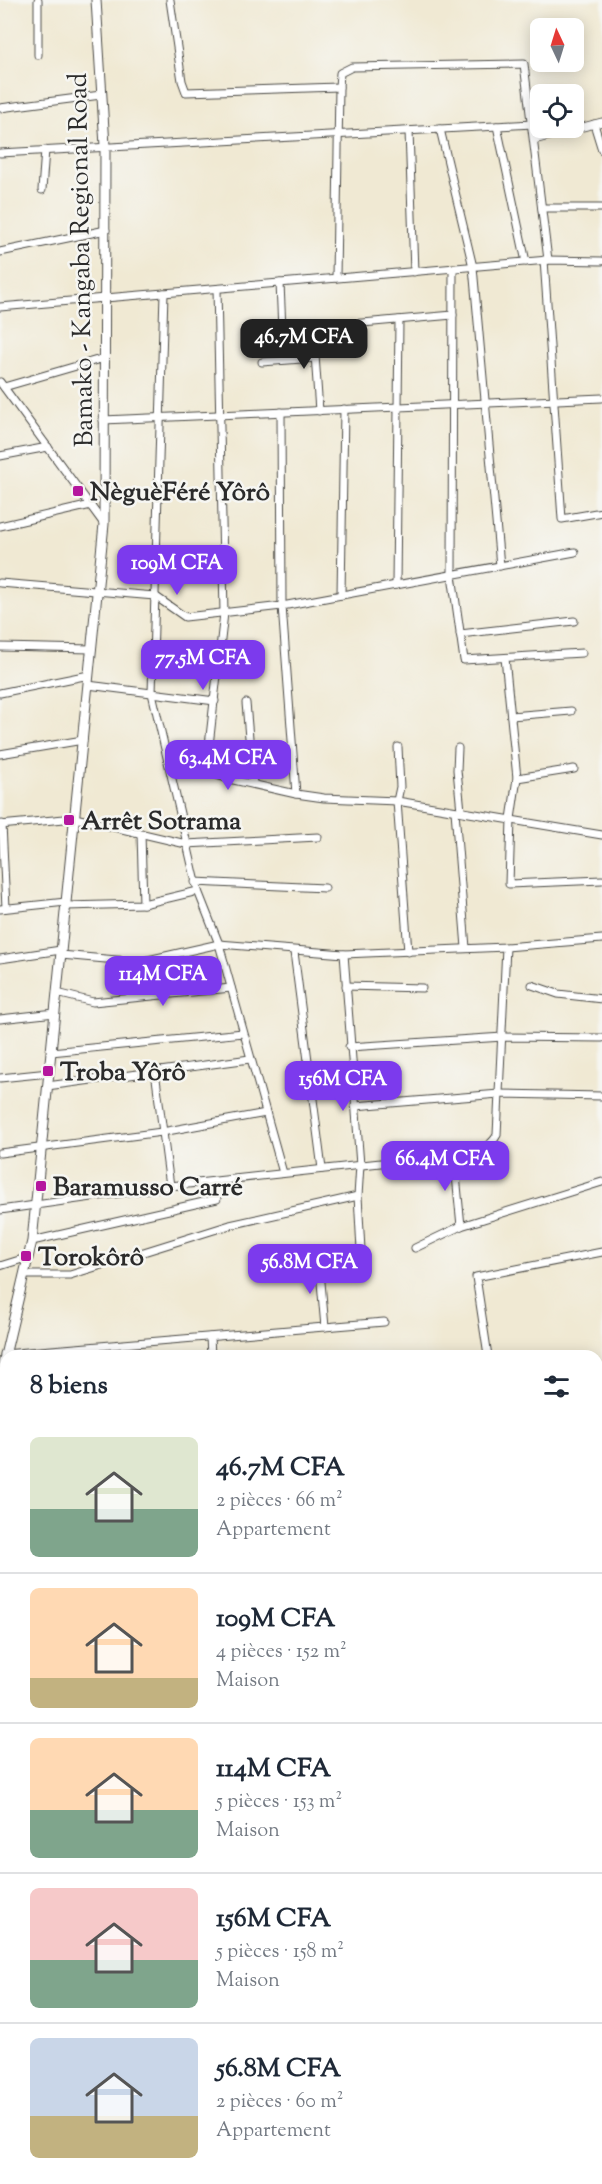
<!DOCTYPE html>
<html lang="fr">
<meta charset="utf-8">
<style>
body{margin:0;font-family:"Sorts Mill Goudy",serif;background:#f6f6f7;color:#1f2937;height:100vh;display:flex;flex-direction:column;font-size:22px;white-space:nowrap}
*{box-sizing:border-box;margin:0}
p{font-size:20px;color:#747a83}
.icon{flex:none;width:33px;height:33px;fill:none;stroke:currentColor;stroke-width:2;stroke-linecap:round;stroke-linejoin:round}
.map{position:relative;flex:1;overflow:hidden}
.panel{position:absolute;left:0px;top:1350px;width:603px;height:834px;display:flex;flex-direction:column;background:#fff;border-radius:18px 18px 0 0;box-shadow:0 3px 15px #0003}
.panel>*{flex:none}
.needle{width:39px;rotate:356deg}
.controls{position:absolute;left:530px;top:18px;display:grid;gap:12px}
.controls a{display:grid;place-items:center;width:54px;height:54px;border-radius:9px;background:#fff;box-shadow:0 3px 15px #0003;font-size:30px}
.price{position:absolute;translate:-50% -51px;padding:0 14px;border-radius:12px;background:#7c3aed;color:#fff;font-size:20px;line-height:39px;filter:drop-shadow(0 2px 3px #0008)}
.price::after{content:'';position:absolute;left:50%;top:36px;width:18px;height:14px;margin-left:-9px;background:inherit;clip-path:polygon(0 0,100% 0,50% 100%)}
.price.on{background:#222;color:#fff}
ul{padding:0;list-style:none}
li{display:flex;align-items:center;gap:18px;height:150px;padding:0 30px}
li+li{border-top:2px solid #e0e1e3}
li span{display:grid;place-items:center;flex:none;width:168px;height:120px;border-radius:9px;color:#555}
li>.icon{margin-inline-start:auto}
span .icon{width:72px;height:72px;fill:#fffc;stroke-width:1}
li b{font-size:26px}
h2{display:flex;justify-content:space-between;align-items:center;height:72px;padding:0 30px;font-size:26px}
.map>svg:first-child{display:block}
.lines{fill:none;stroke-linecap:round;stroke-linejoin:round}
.stream{stroke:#58a2cf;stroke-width:2}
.minor-casing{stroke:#494844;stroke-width:9}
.tertiary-casing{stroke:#494844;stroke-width:11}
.minor{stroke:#fff;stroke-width:7}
.tertiary{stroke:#fff;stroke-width:9}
.poi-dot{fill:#b5179e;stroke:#f6f6f2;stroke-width:2}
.labels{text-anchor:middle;stroke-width:5;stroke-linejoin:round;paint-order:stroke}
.street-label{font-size:26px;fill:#2b2b2b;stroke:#f6f6f2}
.poi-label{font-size:26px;font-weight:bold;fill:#2b2b2b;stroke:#f6f6f2;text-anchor:start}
</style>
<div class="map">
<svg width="602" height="2184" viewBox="0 0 602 2184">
<rect width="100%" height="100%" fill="#f6f6f2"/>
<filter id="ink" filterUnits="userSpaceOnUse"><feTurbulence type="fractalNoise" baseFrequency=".0167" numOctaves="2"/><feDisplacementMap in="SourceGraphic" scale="12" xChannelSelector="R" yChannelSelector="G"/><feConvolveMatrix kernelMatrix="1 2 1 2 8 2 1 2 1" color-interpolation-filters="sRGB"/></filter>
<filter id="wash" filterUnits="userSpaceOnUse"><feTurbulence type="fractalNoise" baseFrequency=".008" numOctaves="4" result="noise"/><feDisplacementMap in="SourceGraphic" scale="24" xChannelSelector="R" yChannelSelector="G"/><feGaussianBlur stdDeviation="1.35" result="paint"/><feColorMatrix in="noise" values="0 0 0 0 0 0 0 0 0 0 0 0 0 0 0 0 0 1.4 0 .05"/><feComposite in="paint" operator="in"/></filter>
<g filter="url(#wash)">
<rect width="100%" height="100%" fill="#f0e9d3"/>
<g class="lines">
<!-- stream -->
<g class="stream">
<polyline points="0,2131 6,2139"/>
<polyline points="80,2178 85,2184"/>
</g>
</g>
</g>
<g filter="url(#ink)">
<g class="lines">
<!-- minor casing -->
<g class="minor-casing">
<g id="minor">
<polyline points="170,0 182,81 186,92 339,87"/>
<polyline points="38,55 38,0"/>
<polyline points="0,108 101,95"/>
<polyline points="594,124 602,150"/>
<polyline points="497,126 526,262"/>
<polyline points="440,129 473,267 500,566"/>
<polyline points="409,131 414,272"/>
<polyline points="534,140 602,122"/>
<polyline points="0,153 533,124"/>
<polyline points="42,190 45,150"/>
<polyline points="542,208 602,208"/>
<polyline points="0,252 106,230"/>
<polyline points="544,260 562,519 602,512"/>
<polyline points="453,268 452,575 464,660 582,653"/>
<polyline points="336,278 339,87 340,73 352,67 524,64 548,260"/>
<polyline points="280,283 282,330"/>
<polyline points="164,293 152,693 198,891 219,944 283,1173"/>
<polyline points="0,307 548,260 602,261"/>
<polyline points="313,327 319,411"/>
<polyline points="249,333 453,315"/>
<polyline points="262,362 315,358"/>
<polyline points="0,382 104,524"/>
<polyline points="4,387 104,358"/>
<polyline points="281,412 282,606 296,794"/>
<polyline points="103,420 602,398"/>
<polyline points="0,456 48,447"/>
<polyline points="0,526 91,505"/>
<polyline points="0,583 155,596 185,617 282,606 575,552"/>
<polyline points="396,585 399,320"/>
<polyline points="341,595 344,409"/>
<polyline points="460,634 574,621"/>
<polyline points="0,647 92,649"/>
<polyline points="505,658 517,778 511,819 509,884 602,880"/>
<polyline points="88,685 215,701"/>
<polyline points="0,693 89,675"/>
<polyline points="246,703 253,784"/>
<polyline points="511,716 571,711"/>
<polyline points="398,747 400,787 397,801 408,952"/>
<polyline points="458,748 457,770 461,811"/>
<polyline points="0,754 83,740"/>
<polyline points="168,760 229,779 296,794 324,798 397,801 602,835"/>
<polyline points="206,772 224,613 217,289"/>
<polyline points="517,778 574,769"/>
<polyline points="455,811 466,948"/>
<polyline points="2,824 6,908"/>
<polyline points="0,825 75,818 186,844 318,837"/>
<polyline points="141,833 143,904"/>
<polyline points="195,882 325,888"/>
<polyline points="66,906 143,904 198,891"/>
<polyline points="0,909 66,902"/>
<polyline points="294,952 322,1169"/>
<polyline points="344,954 360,1165 358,1196 362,1268"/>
<polyline points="61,955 139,962 219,944 344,954 506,947 602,939"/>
<polyline points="0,959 61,950"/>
<polyline points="532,985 558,994 602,999"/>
<polyline points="346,986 422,988"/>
<polyline points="57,993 93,1002 231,988"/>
<polyline points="0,1019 55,1013"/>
<polyline points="349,1047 503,1037 602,1038"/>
<polyline points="51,1052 243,1033"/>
<polyline points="155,1071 170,1186"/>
<polyline points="0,1078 49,1073"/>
<polyline points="47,1086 250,1059"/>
<polyline points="355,1106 499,1094 602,1096"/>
<polyline points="0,1153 162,1132 266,1113"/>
<polyline points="454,1155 461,1226"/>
<path d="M0,1210L170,1186L454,1155C470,1151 489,1151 497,1135L506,947"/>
<polyline points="32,1241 217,1199"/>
<polyline points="415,1248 461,1226 602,1182"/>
<polyline points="319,1260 325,1327"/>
<polyline points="0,1266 29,1257"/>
<polyline points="26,1275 70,1275 230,1225 358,1196"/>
<polyline points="210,1337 211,1356"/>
<polyline points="4,1354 384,1322"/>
<polyline points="488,1356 476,1277 602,1252"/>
<polyline points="0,1415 6,1414"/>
<polyline points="597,1446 602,1446"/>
<polyline points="597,1491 602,1490"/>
<polyline points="0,1498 6,1497"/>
<polyline points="0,1559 6,1558"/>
<polyline points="597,1568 602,1567"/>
<polyline points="597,1601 602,1601"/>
<polyline points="597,1726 602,1725"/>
<polyline points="0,1730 6,1730"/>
<polyline points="0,1798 6,1797"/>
<polyline points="597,1828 602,1826"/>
<polyline points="597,1858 602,1857"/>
<polyline points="0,1863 6,1839"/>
<polyline points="597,1876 598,1894"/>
<polyline points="0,1946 6,1943"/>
<polyline points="597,1952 602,1952"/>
<polyline points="0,1967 6,1970"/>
<polyline points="597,2008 602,2007"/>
<polyline points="597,2089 602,2089"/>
<polyline points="597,2168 602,2169"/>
<polyline points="254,2178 255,2184"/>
<polyline points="428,2178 429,2184"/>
<polyline points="488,2178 488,2184"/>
<polyline points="16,2184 18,2178"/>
</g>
</g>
<!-- tertiary casing -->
<g class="tertiary-casing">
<polyline id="tertiary" points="0,1377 32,1241 104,524 105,146 96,0"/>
</g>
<!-- minor -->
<use href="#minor" class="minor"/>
<!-- tertiary -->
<use href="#tertiary" class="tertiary"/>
</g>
</g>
<!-- markers -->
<g class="poi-dot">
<rect x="72" y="485" width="12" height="12" rx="3"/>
<rect x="63" y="814" width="12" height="12" rx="3"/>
<rect x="42" y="1065" width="12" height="12" rx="3"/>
<rect x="35" y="1180" width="12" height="12" rx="3"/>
<rect x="20" y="1250" width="12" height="12" rx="3"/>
</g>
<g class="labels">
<!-- street labels -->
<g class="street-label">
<text transform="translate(80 260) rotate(-91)" y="9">Bamako - Kangaba Regional Road</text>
</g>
<!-- poi labels -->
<g class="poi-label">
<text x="90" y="500">NèguèFéré Yôrô</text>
<text x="81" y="829">Arrêt Sotrama</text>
<text x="60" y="1080">Troba Yôrô</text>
<text x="53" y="1195">Baramusso Carré</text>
<text x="38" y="1265">Torokôrô</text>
</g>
</g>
</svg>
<div class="controls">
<a><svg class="needle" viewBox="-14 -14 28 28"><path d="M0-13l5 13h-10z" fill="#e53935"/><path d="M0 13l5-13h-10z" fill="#747a83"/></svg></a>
<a><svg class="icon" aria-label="locate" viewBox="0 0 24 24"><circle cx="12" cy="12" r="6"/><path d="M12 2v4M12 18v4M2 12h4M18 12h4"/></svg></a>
</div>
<b class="price on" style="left:304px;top:370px">46.7M CFA</b>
<b class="price" style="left:177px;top:596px">109M CFA</b>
<b class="price" style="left:203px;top:691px">77.5M CFA</b>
<b class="price" style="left:228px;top:791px">63.4M CFA</b>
<b class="price" style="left:163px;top:1007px">114M CFA</b>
<b class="price" style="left:343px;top:1112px">156M CFA</b>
<b class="price" style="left:445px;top:1192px">66.4M CFA</b>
<b class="price" style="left:310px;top:1295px">56.8M CFA</b>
<section class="panel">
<h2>8 biens<svg class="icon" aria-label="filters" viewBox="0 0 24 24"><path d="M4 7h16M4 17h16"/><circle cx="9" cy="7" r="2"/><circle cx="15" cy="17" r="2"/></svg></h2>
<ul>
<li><span style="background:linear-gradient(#dfe7d0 60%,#7fa58c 0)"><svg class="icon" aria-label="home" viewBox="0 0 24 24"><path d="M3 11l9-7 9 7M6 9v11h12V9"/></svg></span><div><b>46.7M CFA</b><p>2 pièces · 66 m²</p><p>Appartement</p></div></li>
<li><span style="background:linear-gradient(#ffd9b3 75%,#c2b280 0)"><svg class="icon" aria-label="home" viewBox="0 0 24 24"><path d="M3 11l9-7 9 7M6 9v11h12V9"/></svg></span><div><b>109M CFA</b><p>4 pièces · 152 m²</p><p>Maison</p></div></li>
<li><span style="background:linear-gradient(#ffd9b3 60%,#7fa58c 0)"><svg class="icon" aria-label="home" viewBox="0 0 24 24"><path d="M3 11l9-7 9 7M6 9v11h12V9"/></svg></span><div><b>114M CFA</b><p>5 pièces · 153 m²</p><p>Maison</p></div></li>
<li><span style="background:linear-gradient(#f6c9c9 60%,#7fa58c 0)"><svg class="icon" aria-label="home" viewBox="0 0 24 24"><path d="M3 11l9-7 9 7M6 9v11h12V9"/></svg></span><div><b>156M CFA</b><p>5 pièces · 158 m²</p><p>Maison</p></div></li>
<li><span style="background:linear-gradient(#c9d6e8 65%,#c2b280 0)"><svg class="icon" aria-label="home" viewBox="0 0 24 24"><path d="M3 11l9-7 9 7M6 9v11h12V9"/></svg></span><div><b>56.8M CFA</b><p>2 pièces · 60 m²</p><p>Appartement</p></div></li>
</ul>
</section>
</div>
